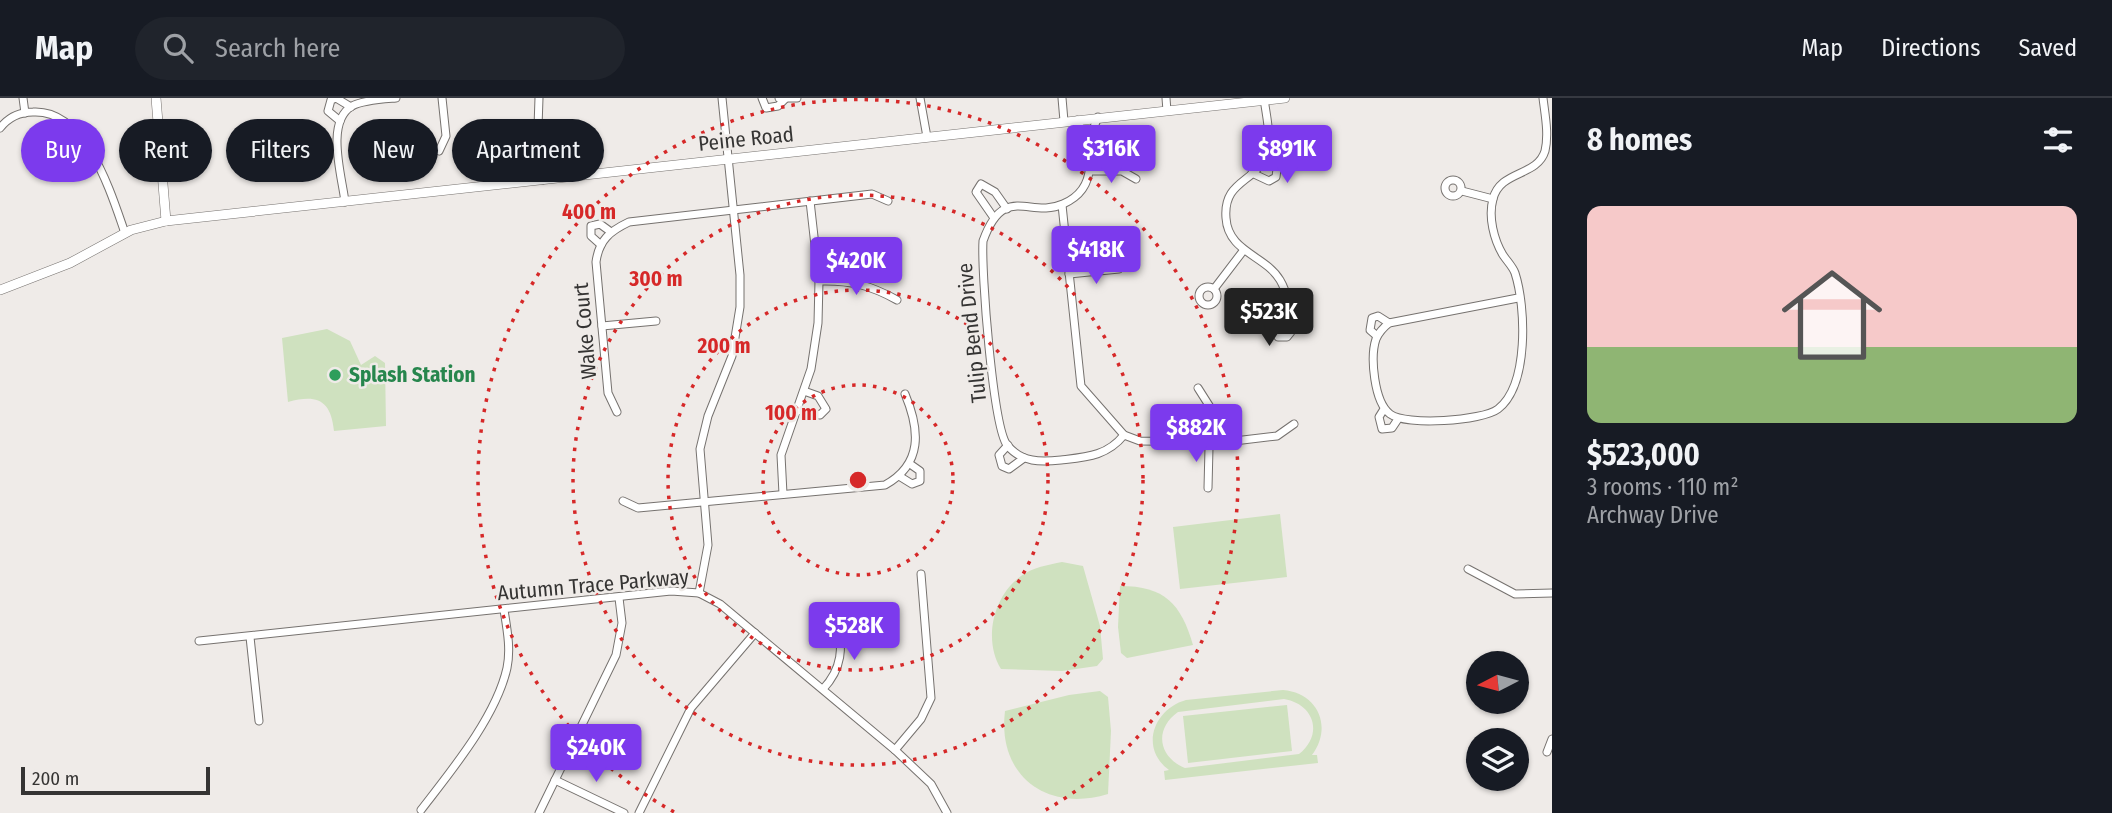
<!DOCTYPE html>
<meta charset="utf-8">
<style>
body{margin:0;font-family:"Fira Sans Condensed",sans-serif;background:#20242c;color:#f1f3f6;height:100vh;display:flex;flex-direction:column;font-size:26px;white-space:nowrap}
*{box-sizing:border-box;margin:0}
p{font-size:23px;color:#9ea1a6}
.icon{flex:none;width:38px;height:38px;fill:none;stroke:currentColor;stroke-width:2;stroke-linecap:round;stroke-linejoin:round}
.map{position:relative;flex:1;overflow:hidden}
.panel{display:flex;flex-direction:column;background:#171b24;width:560px}
.panel>*{flex:none}
.hud{position:absolute;left:21px;top:21px;width:665px;height:63px;display:flex;gap:14px}
.needle{width:46px;rotate:264deg}
.tools{position:absolute;left:1466px;top:553px;display:grid;gap:14px}
.tools a{display:grid;place-items:center;width:63px;height:63px;border-radius:50%;background:#171b24;box-shadow:0 2px 5px #0004;font-size:35px}
.scale{position:absolute;left:21px;bottom:18px;width:189px;box-sizing:border-box;padding-left:7px;border:4px solid #353433;border-top:0;font-size:19px;line-height:24px;white-space:nowrap;color:#353433;-webkit-text-stroke:5px #efebe8;paint-order:stroke}
.price{position:absolute;translate:-50% -60px;padding:0 16px;border-radius:7px;background:#7c3aed;color:#fff;font-size:23px;line-height:46px;filter:drop-shadow(0 2px 4px #0008)}
.price::after{content:'';position:absolute;left:50%;top:42px;width:21px;height:16px;margin-left:-10px;background:inherit;clip-path:polygon(0 0,100% 0,50% 100%)}
.price.on{background:#222;color:#fff}
ul{padding:0;list-style:none}
li{display:grid;align-content:center;gap:14px;height:371px;padding:0 35px}
li span{display:grid;place-items:center;height:217px;border-radius:14px;color:#555}
li>.icon{margin-inline-start:auto}
span .icon{width:126px;height:126px;fill:#fffc;stroke-width:1}
li b{font-size:30px}
h2{display:flex;justify-content:space-between;align-items:center;height:84px;padding:0 35px;font-size:30px}
.pill{padding:0 24px;border-radius:32px;background:#171b24;box-shadow:0 2px 5px #0004;font-size:24px;line-height:63px}
.pill.on{background:#7c3aed;color:#fff}
header{display:flex;align-items:center;gap:42px;box-sizing:border-box;height:98px;padding:0 35px;background:#171b24;border-bottom:2px solid #363941}
header strong{font-size:33px}
nav{display:flex;gap:38px;margin-inline-start:auto;font-size:24px}
.search{width:490px;height:63px;background:#20242c;display:flex;align-items:center;gap:18px;box-sizing:border-box;padding:0 24px;border-radius:38px;color:#9ea1a6;font-size:26px}
main{display:flex;flex:1;min-height:0}
.map>svg:first-child{display:block}
.green{fill:#cfe1bf;fill-rule:evenodd}
.lines{fill:none;stroke-linecap:round;stroke-linejoin:round}
.minor-casing{stroke:#76726f;stroke-width:9}
.tertiary-casing{stroke:#76726f;stroke-width:10}
.minor{stroke:#fff;stroke-width:7}
.tertiary{stroke:#fff;stroke-width:9}
.ring{fill:none;stroke:#d62828;stroke-width:3.5;stroke-dasharray:3.5 7}
.leisure-dot{fill:#2e9e5b;stroke:#efebe8;stroke-width:2.5}
.labels{text-anchor:middle;stroke-width:5;stroke-linejoin:round;paint-order:stroke}
.street-label{font-size:21px;fill:#353433;stroke:#efebe8}
.leisure-label{font-size:21px;font-weight:bold;fill:#27864d;stroke:#efebe8;text-anchor:start}
.centre{fill:#d62828;stroke:#efebe8;stroke-width:3.5}
.ring-label{font-size:21px;text-anchor:middle;font-weight:bold;fill:#d62828;stroke:#efebe8;stroke-width:5;stroke-linejoin:round;paint-order:stroke}
</style>
<header>
<strong>Map</strong>
<div class="search"><svg class="icon" aria-label="search" viewBox="0 0 24 24"><circle cx="10" cy="10" r="6"/><path d="M15 15l6 6"/></svg>Search here</div>
<nav><a>Map</a><a>Directions</a><a>Saved</a></nav>
</header>
<main>
<div class="map">
<svg width="1552" height="715" viewBox="0 0 1552 715">
<rect width="100%" height="100%" fill="#efebe8"/>
<!-- green -->
<g class="green">
<path d="M327,231L350,243L361,267L375,258L385,265L386,328L334,333C331,302 317,296 288,304L282,240Z"/>
<polygon points="1280,416 1287,479 1180,491 1173,429"/>
<path d="M1062,464L1083,468L1100,528L1103,561L1097,568L1062,573L1001,571C983,542 993,498 1021,478C1033,469 1048,467 1062,464Z"/>
<path d="M1120,488C1165,488 1181,506 1193,547L1127,560L1121,555L1118,529Z"/>
<path d="M1283,592C1318,595 1333,629 1312,657H1317L1318,665L1165,682L1164,673L1169,672C1139,650 1154,611 1186,602ZM1284,601C1314,606 1324,636 1299,656L1185,670C1158,659 1154,631 1178,614Z"/>
<path d="M1100,593L1108,599L1111,633L1108,696C1046,715 997,677 1005,613L1069,597Z"/>
<polygon points="1287,607 1292,653 1188,665 1183,618"/>
</g>
<g class="lines">
<!-- minor casing -->
<g class="minor-casing">
<g id="minor">
<polyline points="23,0 25,15"/>
<polyline points="539,0 538,29 543,82"/>
<polyline points="762,0 766,10 778,8 785,1"/>
<polyline points="779,0 797,0"/>
<polyline points="920,0 927,39"/>
<polyline points="1062,0 1064,23"/>
<polyline points="1166,0 1167,13"/>
<path d="M1264,0C1266,18 1273,42 1265,59C1254,85 1223,83 1226,120C1228,154 1265,157 1280,182C1290,199 1289,217 1291,234L1287,239H1278L1274,233L1276,227L1281,223L1288,225"/>
<path d="M1077,22C1092,51 1100,90 1063,106C1030,121 1004,84 983,143C981,173 993,328 1007,347C1022,365 1041,364 1061,362C1087,359 1107,358 1124,337"/>
<polyline points="340,23 328,13 331,2 336,0 351,9"/>
<path d="M0,30C8,20 19,14 33,14C86,11 111,95 125,135"/>
<polyline points="1090,52 1092,34 1098,19"/>
<polyline points="439,53 446,38 442,0"/>
<polyline points="1091,73 1122,73 1136,81"/>
<polyline points="1252,75 1269,83 1276,79 1277,71 1264,61"/>
<circle cx="1453" cy="90" r="8"/>
<polyline points="1462,93 1493,101"/>
<path d="M345,104C342,78 325,24 352,8C363,2 384,1 396,0"/>
<polyline points="1062,107 1081,288 1124,337 1140,343 1226,344 1277,338 1294,326"/>
<polyline points="994,120 976,94 981,86 995,94 1007,111"/>
<polyline points="601,147 591,138 591,128 600,126 611,134"/>
<polyline points="1069,176 1119,171"/>
<path d="M819,183C850,182 870,187 897,202"/>
<circle cx="1208" cy="198" r="9"/>
<polyline points="1214,191 1243,153"/>
<path d="M1518,200L1389,225C1384,229 1379,234 1376,241C1370,259 1374,304 1390,316C1406,328 1482,323 1498,311C1529,287 1526,209 1515,175C1513,169 1507,163 1503,157C1494,142 1488,119 1493,101C1500,72 1537,79 1545,53C1549,36 1545,17 1543,0"/>
<polyline points="602,228 656,223"/>
<polyline points="1377,238 1370,232 1372,220 1378,218 1389,225"/>
<polyline points="1198,290 1210,309 1208,390"/>
<polyline points="1384,311 1379,319 1382,331 1392,330 1398,321"/>
<polyline points="798,312 820,317 826,311 818,298 804,293"/>
<path d="M617,314L608,295L596,164C599,142 610,133 629,124L872,96L888,103"/>
<polyline points="1008,347 999,357 1002,368 1009,371 1024,360"/>
<polyline points="899,378 912,386 920,383 920,373 910,366"/>
<polyline points="783,396 781,357 811,271 818,225 819,183 810,103"/>
<path d="M623,403L638,410L885,387C923,366 920,332 905,296"/>
<polyline points="1468,471 1515,496 1552,495"/>
<polyline points="699,495 708,447 700,351 708,318 732,258 740,209 740,177 722,0"/>
<polyline points="250,539 259,623"/>
<polyline points="199,543 671,493 699,495 720,506 895,652 931,686 947,715"/>
<path d="M823,591C843,570 842,550 839,523"/>
<polyline points="895,652 921,621 931,600 921,476"/>
<polyline points="1547,654 1552,641"/>
<polyline points="555,682 624,715"/>
<path d="M421,712C451,673 496,619 507,570C511,551 507,531 504,512"/>
<polyline points="539,715 616,557 622,525 619,500"/>
<polyline points="639,715 691,610 755,535"/>
</g>
</g>
<!-- tertiary casing -->
<g class="tertiary-casing">
<g id="tertiary">
<polyline points="156,0 166,123"/>
<polyline points="0,192 70,165 131,132 166,123 1285,0"/>
</g>
</g>
<!-- minor -->
<use href="#minor" class="minor"/>
<!-- tertiary -->
<use href="#tertiary" class="tertiary"/>
</g>
<!-- distance rings -->
<g class="ring">
<circle cx="858" cy="382" r="95"/>
<circle cx="858" cy="382" r="190"/>
<circle cx="858" cy="382" r="285"/>
<path d="M674 714A380 380 0 1 1 1042 714"/>
</g>
<!-- markers -->
<circle class="leisure-dot" cx="335" cy="277" r="7"/>
<g class="labels">
<!-- street labels -->
<g class="street-label">
<text transform="translate(746 41) rotate(-6)" y="7">Peine Road</text>
<text transform="translate(585 233) rotate(-95)" y="7">Wake Court</text>
<text transform="translate(972 235) rotate(-96)" y="7">Tulip Bend Drive</text>
<text transform="translate(593 487) rotate(-5)" y="7">Autumn Trace Parkway</text>
</g>
<!-- leisure labels -->
<g class="leisure-label">
<text x="349" y="284">Splash Station</text>
</g>
</g>
<circle cx="858" cy="382" r="10" class="centre"/>
<g class="ring-label">
<text x="589" y="121">400 m</text>
<text x="656" y="188">300 m</text>
<text x="724" y="255">200 m</text>
<text x="791" y="322">100 m</text>
</g>
</svg>
<div class="tools">
<a><svg class="needle" viewBox="-14 -14 28 28"><path d="M0-13l5 13h-10z" fill="#e53935"/><path d="M0 13l5-13h-10z" fill="#9ea1a6"/></svg></a>
<a><svg class="icon" aria-label="layers" viewBox="0 0 24 24"><path d="M12 4l9 5-9 5-9-5zM3 14l9 5 9-5"/></svg></a>
</div>
<div class="scale">200 m</div>
<b class="price" style="left:1111px;top:87px">$316K</b>
<b class="price" style="left:1287px;top:87px">$891K</b>
<b class="price" style="left:1096px;top:188px">$418K</b>
<b class="price" style="left:856px;top:199px">$420K</b>
<b class="price on" style="left:1269px;top:250px">$523K</b>
<b class="price" style="left:1196px;top:366px">$882K</b>
<b class="price" style="left:854px;top:564px">$528K</b>
<b class="price" style="left:596px;top:686px">$240K</b>
<div class="hud">
<a class="pill on">Buy</a>
<a class="pill">Rent</a>
<a class="pill">Filters</a>
<a class="pill">New</a>
<a class="pill">Apartment</a>
</div>
</div>
<section class="panel">
<h2>8 homes<svg class="icon" aria-label="filters" viewBox="0 0 24 24"><path d="M4 7h16M4 17h16"/><circle cx="9" cy="7" r="2"/><circle cx="15" cy="17" r="2"/></svg></h2>
<ul>
<li><span style="background:linear-gradient(#f6c9c9 65%,#8fb573 0)"><svg class="icon" aria-label="home" viewBox="0 0 24 24"><path d="M3 11l9-7 9 7M6 9v11h12V9"/></svg></span><div><b>$523,000</b><p>3 rooms · 110 m²</p><p>Archway Drive</p></div></li>
</ul>
</section>
</main>
